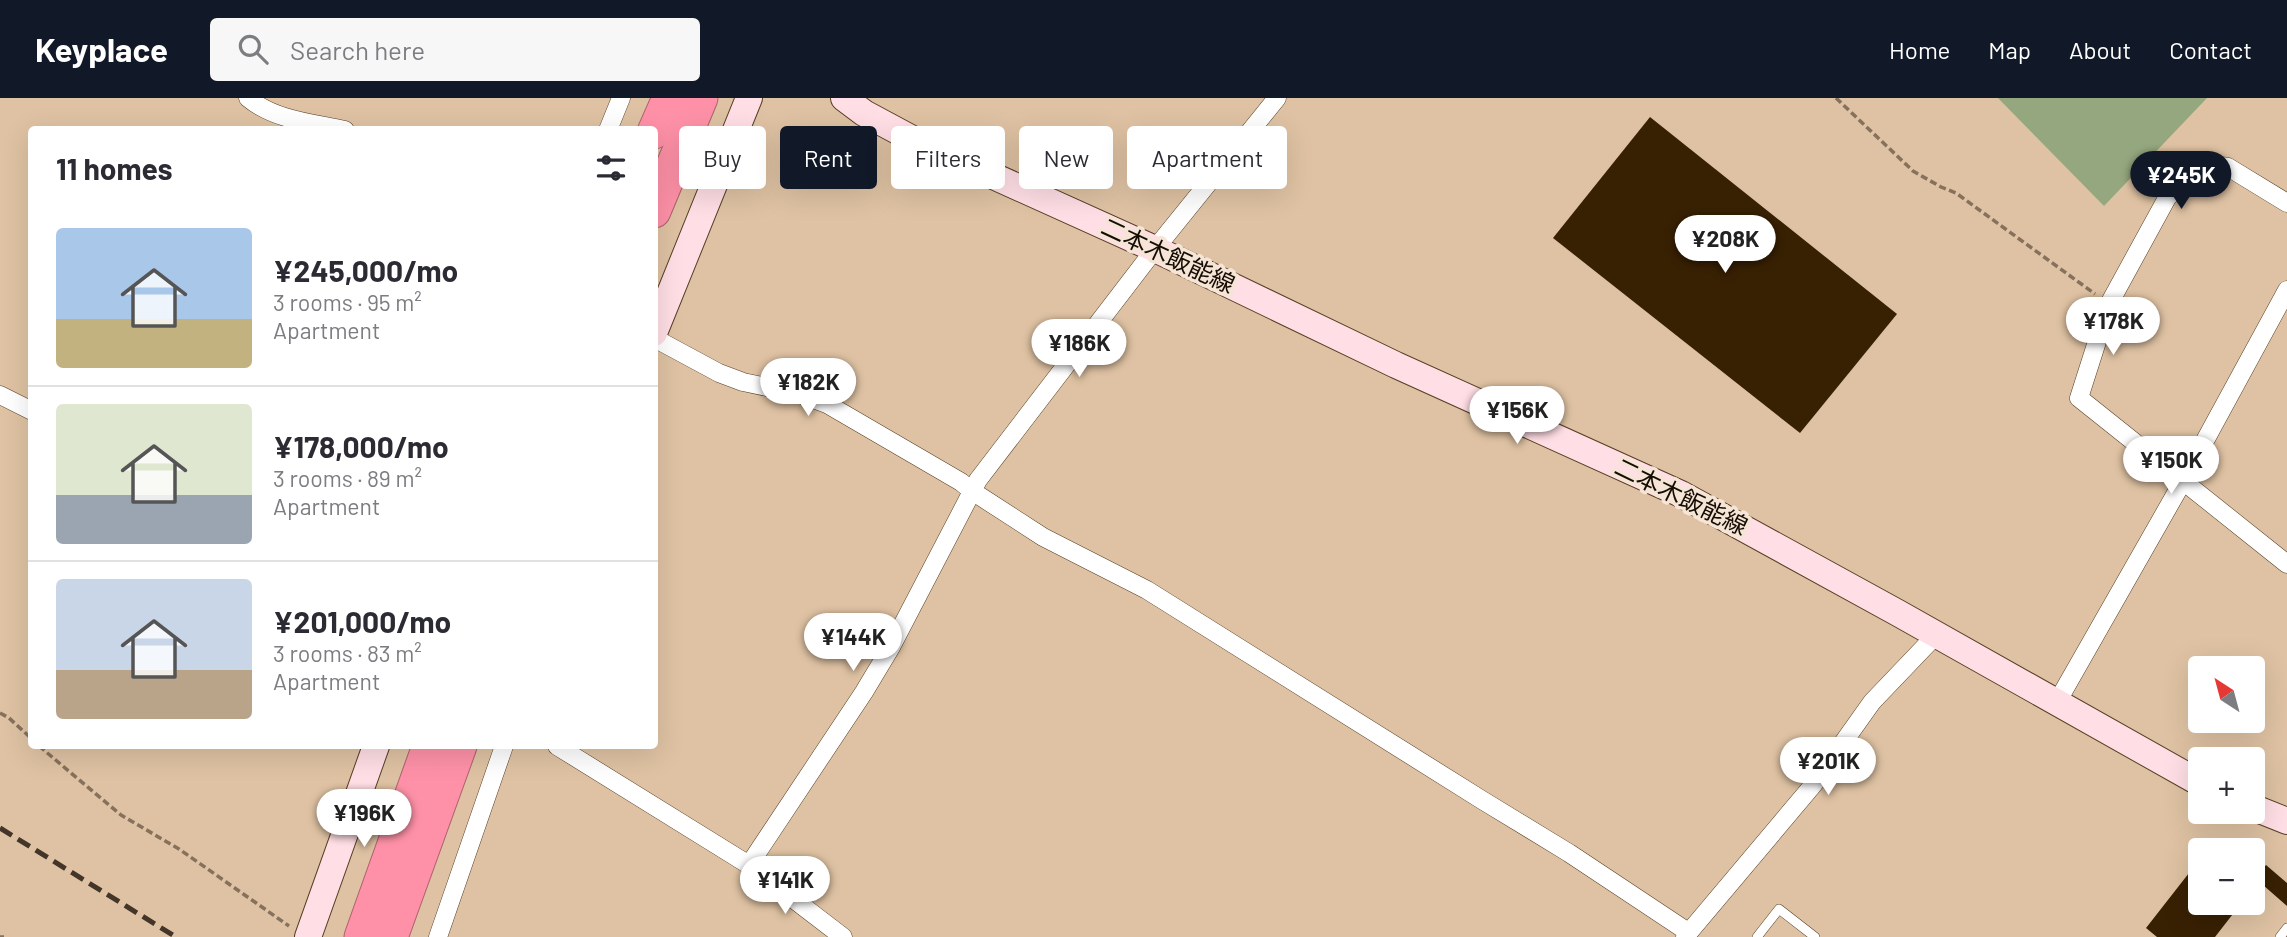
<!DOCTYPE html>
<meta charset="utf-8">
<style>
body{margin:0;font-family:Barlow,"Noto Sans JP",sans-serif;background:#f7f7f7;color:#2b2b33;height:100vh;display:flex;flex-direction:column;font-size:26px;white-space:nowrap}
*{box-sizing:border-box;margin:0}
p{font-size:23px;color:#7c7c81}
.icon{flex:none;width:38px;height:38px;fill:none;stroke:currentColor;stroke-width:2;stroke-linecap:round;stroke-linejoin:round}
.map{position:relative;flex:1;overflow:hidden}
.sheet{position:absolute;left:28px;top:28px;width:630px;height:623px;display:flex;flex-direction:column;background:#fff;border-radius:7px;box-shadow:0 7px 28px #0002}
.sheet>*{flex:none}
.hud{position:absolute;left:679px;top:28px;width:665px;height:63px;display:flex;gap:14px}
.needle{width:46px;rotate:324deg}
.fabs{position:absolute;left:2188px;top:558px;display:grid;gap:14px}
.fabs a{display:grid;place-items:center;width:77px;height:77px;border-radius:7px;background:#fff;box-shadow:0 7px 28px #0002;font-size:35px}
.price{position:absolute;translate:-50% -60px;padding:0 16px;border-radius:24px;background:#fff;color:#222;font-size:23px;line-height:46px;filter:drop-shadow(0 2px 4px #0008)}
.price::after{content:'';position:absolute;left:50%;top:42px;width:21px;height:16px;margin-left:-10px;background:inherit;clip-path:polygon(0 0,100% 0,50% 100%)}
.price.selected{background:#111827;color:#fff}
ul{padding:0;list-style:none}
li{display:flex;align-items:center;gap:21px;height:175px;padding:0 28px}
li+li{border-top:2px solid #e1e1e2}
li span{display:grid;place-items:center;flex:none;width:196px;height:140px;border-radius:7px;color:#555}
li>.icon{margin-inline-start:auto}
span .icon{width:84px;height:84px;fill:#fffc;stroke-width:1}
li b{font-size:30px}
h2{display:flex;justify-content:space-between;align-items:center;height:84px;padding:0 28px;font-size:30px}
.chip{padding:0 24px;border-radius:7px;background:#fff;box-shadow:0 7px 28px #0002;font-size:24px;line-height:63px}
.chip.selected{background:#111827;color:#fff}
header{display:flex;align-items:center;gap:42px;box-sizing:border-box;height:98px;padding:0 35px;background:#111827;color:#fff}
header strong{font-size:33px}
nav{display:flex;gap:38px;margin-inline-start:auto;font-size:24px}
.search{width:490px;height:63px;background:#f7f7f7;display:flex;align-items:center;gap:18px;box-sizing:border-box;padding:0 24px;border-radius:7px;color:#7c7c81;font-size:26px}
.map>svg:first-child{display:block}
.green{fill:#94a77e}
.building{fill:#382003}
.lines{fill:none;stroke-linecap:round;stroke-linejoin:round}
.lane-casing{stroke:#573f24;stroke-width:10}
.street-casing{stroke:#573f24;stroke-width:19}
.secondary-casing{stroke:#573f24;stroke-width:28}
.highway-casing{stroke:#ad626e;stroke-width:35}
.path{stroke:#86715c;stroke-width:3.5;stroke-dasharray:7 3.5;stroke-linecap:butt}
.lane{stroke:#fff;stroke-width:9}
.street{stroke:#fff;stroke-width:18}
.secondary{stroke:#ffdee5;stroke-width:26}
.highway{stroke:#fe91a7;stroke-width:33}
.rail{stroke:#433527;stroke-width:5;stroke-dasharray:14 7;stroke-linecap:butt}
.labels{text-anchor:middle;stroke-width:7;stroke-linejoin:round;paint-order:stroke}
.street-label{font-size:24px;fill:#160c03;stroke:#f5e5d6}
</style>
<header>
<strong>Keyplace</strong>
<div class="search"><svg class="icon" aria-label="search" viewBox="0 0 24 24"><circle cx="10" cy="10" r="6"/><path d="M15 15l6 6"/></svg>Search here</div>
<nav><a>Home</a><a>Map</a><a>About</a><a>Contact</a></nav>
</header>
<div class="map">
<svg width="2287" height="839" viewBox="0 0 2287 839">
<rect width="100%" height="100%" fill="#dfc2a3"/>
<!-- green -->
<polygon class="green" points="1998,0 2207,0 2104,108"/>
<!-- building -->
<g class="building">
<polygon points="1650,19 1897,216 1800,335 1553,140"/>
<polygon points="2266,767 2287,785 2287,808 2255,780"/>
<polygon points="2189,775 2200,783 2200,805 2227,805 2236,812 2215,839 2157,839 2146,830"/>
</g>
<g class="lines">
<!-- lane casing -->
<g class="lane-casing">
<g id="lane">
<polyline points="1757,839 1779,811 1815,839"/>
<polyline points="2280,839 2287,830"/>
</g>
</g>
<!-- street casing -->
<g class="street-casing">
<g id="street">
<path d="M248,0C274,22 313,25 345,32"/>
<polyline points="608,32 621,0"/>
<polyline points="2287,105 2228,69 2207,66 2186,79 2167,100 2109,206 2079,300 2287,466"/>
<polyline points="654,240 719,275 743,284 800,296 827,306 961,384 972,393 1043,439 1147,492 1482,702 1569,755 1688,834"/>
<polyline points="0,297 32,313"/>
<polyline points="2056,606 2183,383 2287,192"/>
<polyline points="557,648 749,767 843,839"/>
<polyline points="749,767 864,594 891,549 978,382 1155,151 1277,0"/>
<polyline points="438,839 504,648"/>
<polyline points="1685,839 1813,687 1872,604 1936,537"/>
</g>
</g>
<!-- secondary casing -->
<g class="secondary-casing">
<g id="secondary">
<polyline points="844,0 864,15 918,44 1155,151 1396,267 1681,396 1898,515 2200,685"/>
<polyline points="654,235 749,0"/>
<polyline points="2252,709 2287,723"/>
<polyline points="308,839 376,648"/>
</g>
</g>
<!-- highway casing -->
<g class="highway-casing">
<g id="highway">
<polyline points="654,34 669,0"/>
<polyline points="654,113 701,0"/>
<polyline points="361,839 429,648"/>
<polyline points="391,839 460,648"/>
</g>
</g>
<!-- path -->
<g class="path">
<polyline points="1836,0 1913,73 1941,89 1956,95 2095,196"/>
<polyline points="0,615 9,620 32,641"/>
<polyline points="39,648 121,717 179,751 289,828"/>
<polyline points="0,839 4,839"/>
</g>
<!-- lane -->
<use href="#lane" class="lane"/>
<!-- street -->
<use href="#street" class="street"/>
<!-- secondary -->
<use href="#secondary" class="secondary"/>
<!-- highway -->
<use href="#highway" class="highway"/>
<!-- rail -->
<polyline class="rail" points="0,730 176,839"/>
</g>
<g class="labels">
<!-- street labels -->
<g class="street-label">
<text transform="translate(1168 158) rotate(25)" y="8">二本木飯能線</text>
<text transform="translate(1681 399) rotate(26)" y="8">二本木飯能線</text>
</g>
</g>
</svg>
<div class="fabs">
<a><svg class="needle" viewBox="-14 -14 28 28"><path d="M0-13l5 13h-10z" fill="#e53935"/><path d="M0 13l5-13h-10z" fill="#7c7c81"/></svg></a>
<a>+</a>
<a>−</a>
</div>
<b class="price selected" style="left:2181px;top:113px">¥245K</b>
<b class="price" style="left:1725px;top:177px">¥208K</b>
<b class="price" style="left:2113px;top:259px">¥178K</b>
<b class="price" style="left:1079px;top:281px">¥186K</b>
<b class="price" style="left:808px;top:320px">¥182K</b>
<b class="price" style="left:1517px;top:348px">¥156K</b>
<b class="price" style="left:2171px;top:398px">¥150K</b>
<b class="price" style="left:853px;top:575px">¥144K</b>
<b class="price" style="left:1828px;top:699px">¥201K</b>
<b class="price" style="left:364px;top:751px">¥196K</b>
<b class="price" style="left:785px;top:818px">¥141K</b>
<div class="hud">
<a class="chip">Buy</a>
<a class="chip selected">Rent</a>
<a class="chip">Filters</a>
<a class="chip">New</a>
<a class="chip">Apartment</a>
</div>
<section class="sheet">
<h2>11 homes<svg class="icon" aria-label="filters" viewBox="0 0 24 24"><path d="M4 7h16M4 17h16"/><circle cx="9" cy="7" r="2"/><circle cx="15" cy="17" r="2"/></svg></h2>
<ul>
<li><span style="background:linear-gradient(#a9c7e8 65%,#c2b280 0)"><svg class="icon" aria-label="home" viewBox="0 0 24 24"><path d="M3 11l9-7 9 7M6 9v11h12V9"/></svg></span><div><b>¥245,000/mo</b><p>3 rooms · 95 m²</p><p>Apartment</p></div></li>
<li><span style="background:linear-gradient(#dfe7d0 65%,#9aa5b1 0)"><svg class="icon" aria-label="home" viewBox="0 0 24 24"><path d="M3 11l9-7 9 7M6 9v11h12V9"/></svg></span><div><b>¥178,000/mo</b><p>3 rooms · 89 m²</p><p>Apartment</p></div></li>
<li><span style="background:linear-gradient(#c9d6e8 65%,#b9a48a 0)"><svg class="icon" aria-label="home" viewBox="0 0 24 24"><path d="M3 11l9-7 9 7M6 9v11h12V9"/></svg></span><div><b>¥201,000/mo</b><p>3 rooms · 83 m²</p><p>Apartment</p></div></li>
</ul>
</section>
</div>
